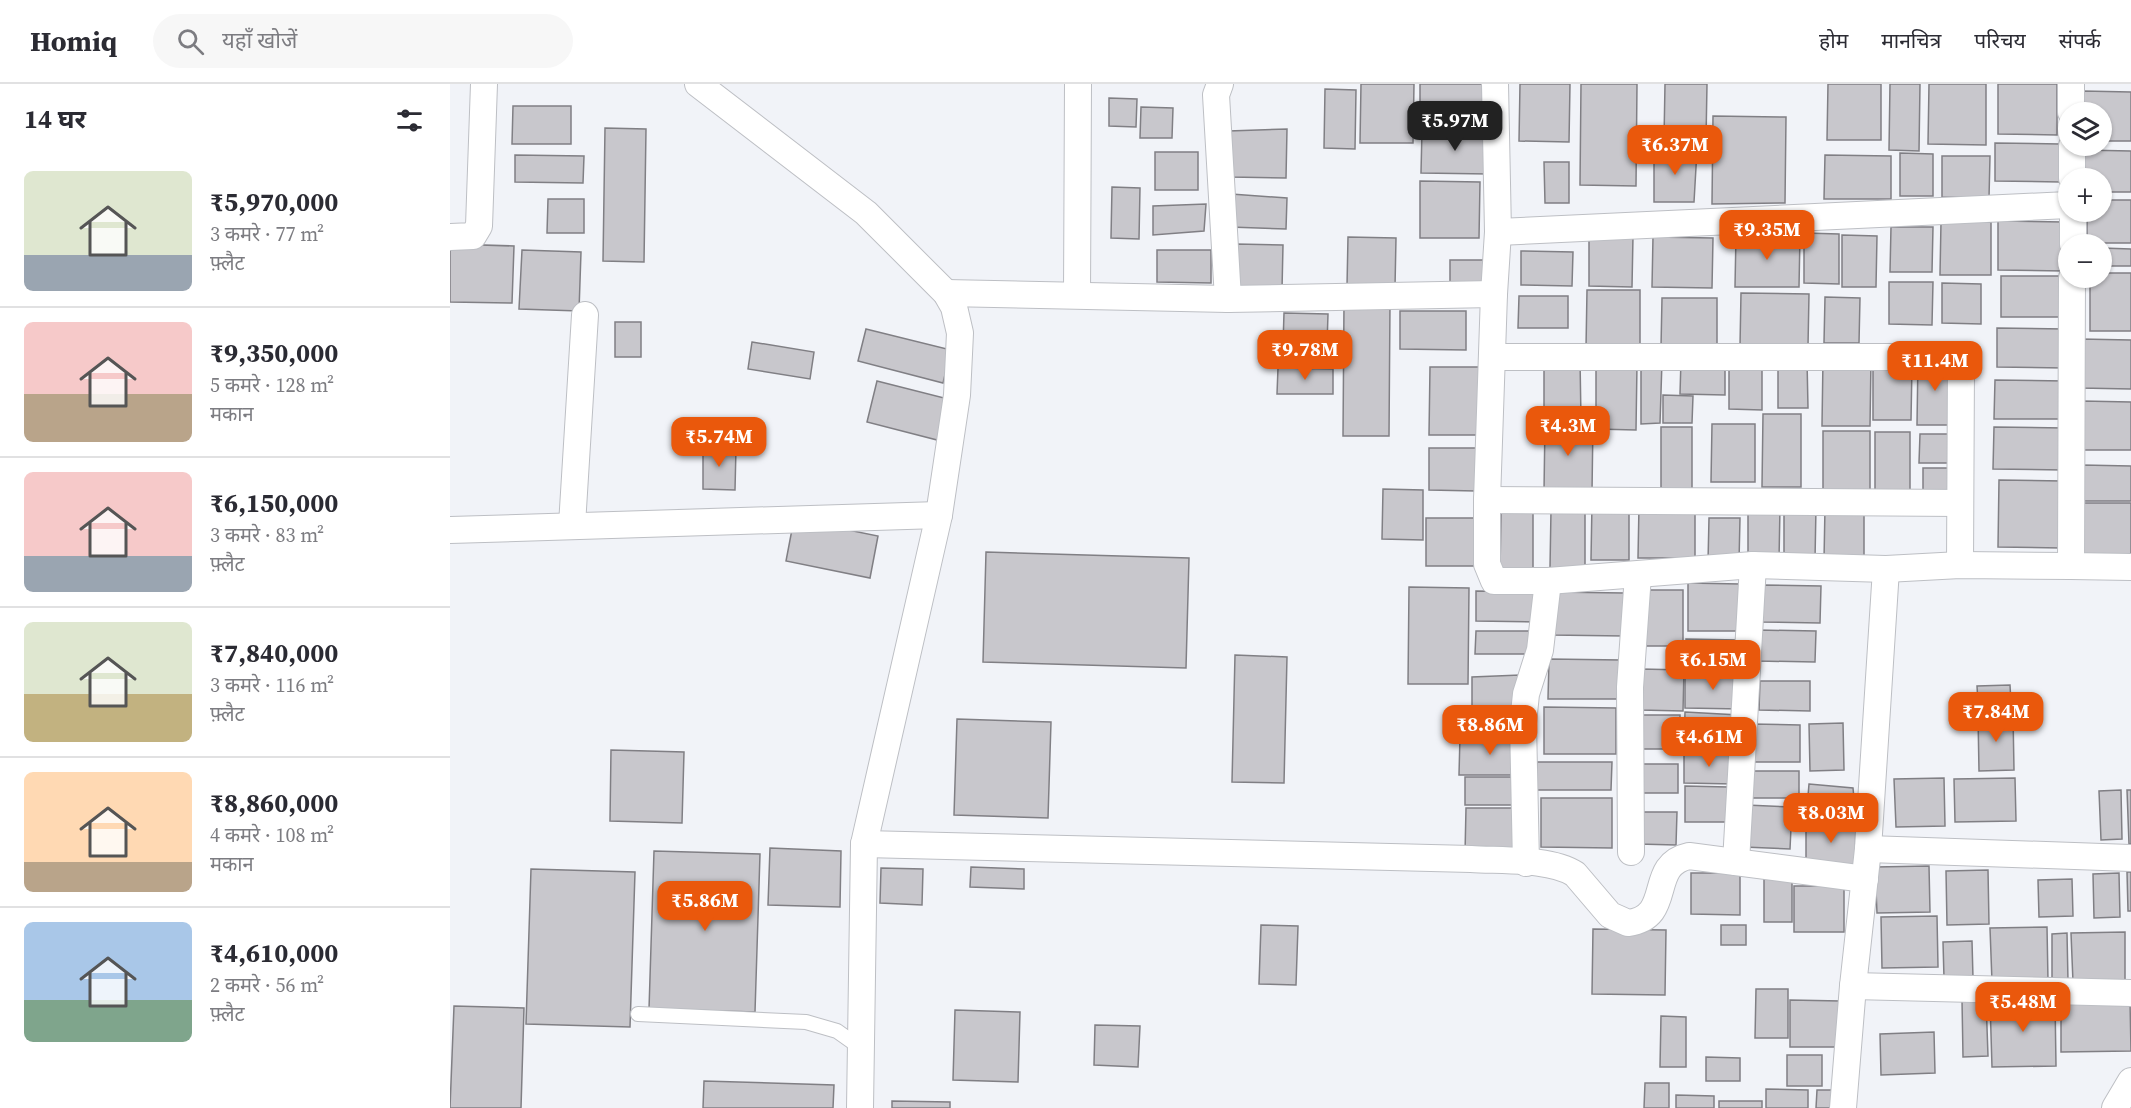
<!DOCTYPE html>
<html lang="hi">
<meta charset="utf-8">
<style>
body{margin:0;font-family:"Source Serif 4","Noto Sans Devanagari",serif;background:#f7f7f7;color:#2b2b33;height:100vh;display:flex;flex-direction:column;font-size:22px;white-space:nowrap}
*{box-sizing:border-box;margin:0}
p{font-size:20px;color:#7c7c81}
.icon{flex:none;width:33px;height:33px;fill:none;stroke:currentColor;stroke-width:2;stroke-linecap:round;stroke-linejoin:round}
.map{position:relative;flex:1;overflow:hidden}
.sheet{display:flex;flex-direction:column;background:#fff;width:450px}
.sheet>*{flex:none}
.buttons{position:absolute;left:1608px;top:18px;display:grid;gap:12px}
.buttons a{display:grid;place-items:center;width:54px;height:54px;border-radius:50%;background:#fff;box-shadow:0 2px 4px #0004;font-size:30px}
.price{position:absolute;translate:-50% -51px;padding:0 14px;border-radius:12px;background:#ea580c;color:#fff;font-size:20px;line-height:39px;filter:drop-shadow(0 2px 3px #0008)}
.price::after{content:'';position:absolute;left:50%;top:36px;width:18px;height:14px;margin-left:-9px;background:inherit;clip-path:polygon(0 0,100% 0,50% 100%)}
.price.current{background:#222;color:#fff}
ul{padding:0;list-style:none}
li{display:flex;align-items:center;gap:18px;height:150px;padding:0 24px}
li+li{border-top:2px solid #e1e1e2}
li span{display:grid;place-items:center;flex:none;width:168px;height:120px;border-radius:9px;color:#555}
li>.icon{margin-inline-start:auto}
span .icon{width:72px;height:72px;fill:#fffc;stroke-width:1}
li b{font-size:26px}
h2{display:flex;justify-content:space-between;align-items:center;height:72px;padding:0 24px;font-size:26px}
header{display:flex;align-items:center;gap:36px;box-sizing:border-box;height:84px;padding:0 30px;background:#fff;border-bottom:2px solid #e1e1e2}
header strong{font-size:28px}
nav{display:flex;gap:33px;margin-inline-start:auto;font-size:21px}
.search{width:420px;height:54px;background:#f7f7f7;display:flex;align-items:center;gap:15px;box-sizing:border-box;padding:0 21px;border-radius:33px;color:#7c7c81;font-size:22px}
main{display:flex;flex:1;min-height:0}
.map>svg:first-child{display:block}
.building{fill:#c8c7cc;stroke:#807f84;stroke-width:1.5}
.lines{fill:none;stroke-linecap:round;stroke-linejoin:round}
.lane-casing{stroke:#bdbfc4;stroke-width:16}
.street-casing{stroke:#bdbfc4;stroke-width:28}
.lane{stroke:#fff;stroke-width:14}
.street{stroke:#fff;stroke-width:26}
</style>
<header>
<strong>Homiq</strong>
<div class="search"><svg class="icon" aria-label="search" viewBox="0 0 24 24"><circle cx="10" cy="10" r="6"/><path d="M15 15l6 6"/></svg>यहाँ खोजें</div>
<nav><a>होम</a><a>मानचित्र</a><a>परिचय</a><a>संपर्क</a></nav>
</header>
<main>
<section class="sheet">
<h2>14 घर<svg class="icon" aria-label="filters" viewBox="0 0 24 24"><path d="M4 7h16M4 17h16"/><circle cx="9" cy="7" r="2"/><circle cx="15" cy="17" r="2"/></svg></h2>
<ul>
<li><span style="background:linear-gradient(#dfe7d0 70%,#9aa5b1 0)"><svg class="icon" aria-label="home" viewBox="0 0 24 24"><path d="M3 11l9-7 9 7M6 9v11h12V9"/></svg></span><div><b>₹5,970,000</b><p>3 कमरे · 77 m²</p><p>फ़्लैट</p></div></li>
<li><span style="background:linear-gradient(#f6c9c9 60%,#b9a48a 0)"><svg class="icon" aria-label="home" viewBox="0 0 24 24"><path d="M3 11l9-7 9 7M6 9v11h12V9"/></svg></span><div><b>₹9,350,000</b><p>5 कमरे · 128 m²</p><p>मकान</p></div></li>
<li><span style="background:linear-gradient(#f6c9c9 70%,#9aa5b1 0)"><svg class="icon" aria-label="home" viewBox="0 0 24 24"><path d="M3 11l9-7 9 7M6 9v11h12V9"/></svg></span><div><b>₹6,150,000</b><p>3 कमरे · 83 m²</p><p>फ़्लैट</p></div></li>
<li><span style="background:linear-gradient(#dfe7d0 60%,#c2b280 0)"><svg class="icon" aria-label="home" viewBox="0 0 24 24"><path d="M3 11l9-7 9 7M6 9v11h12V9"/></svg></span><div><b>₹7,840,000</b><p>3 कमरे · 116 m²</p><p>फ़्लैट</p></div></li>
<li><span style="background:linear-gradient(#ffd9b3 75%,#b9a48a 0)"><svg class="icon" aria-label="home" viewBox="0 0 24 24"><path d="M3 11l9-7 9 7M6 9v11h12V9"/></svg></span><div><b>₹8,860,000</b><p>4 कमरे · 108 m²</p><p>मकान</p></div></li>
<li><span style="background:linear-gradient(#a9c7e8 65%,#7fa58c 0)"><svg class="icon" aria-label="home" viewBox="0 0 24 24"><path d="M3 11l9-7 9 7M6 9v11h12V9"/></svg></span><div><b>₹4,610,000</b><p>2 कमरे · 56 m²</p><p>फ़्लैट</p></div></li>
</ul>
</section>
<div class="map">
<svg width="1681" height="1024" viewBox="0 0 1681 1024">
<rect width="100%" height="100%" fill="#f1f3f8"/>
<!-- building -->
<g class="building">
<polygon points="911,0 964,0 963,59 910,59"/>
<polygon points="970,0 1040,0 1039,41 970,40"/>
<polygon points="1070,0 1120,0 1119,58 1069,57"/>
<polygon points="1131,0 1187,0 1186,102 1130,101"/>
<polygon points="1215,0 1257,0 1256,55 1214,55"/>
<polygon points="1378,0 1431,0 1431,56 1377,56"/>
<polygon points="1440,0 1470,0 1469,67 1439,66"/>
<polygon points="1479,0 1536,0 1536,61 1478,60"/>
<polygon points="1548,0 1607,0 1607,51 1548,50"/>
<polygon points="875,5 906,6 905,65 874,64"/>
<polygon points="1633,7 1681,8 1681,57 1652,57 1652,28 1633,28"/>
<polygon points="659,14 687,15 686,43 659,42"/>
<polygon points="63,22 121,22 121,60 62,60"/>
<polygon points="691,23 723,24 722,54 690,54"/>
<polygon points="1263,32 1336,33 1335,119 1262,120"/>
<polygon points="155,44 196,45 194,178 153,177"/>
<polygon points="837,45 836,94 780,93 779,47"/>
<polygon points="972,46 1039,47 1039,90 971,89"/>
<polygon points="1545,59 1610,60 1610,98 1545,97"/>
<polygon points="1204,66 1247,66 1244,118 1204,118"/>
<polygon points="1632,66 1681,67 1681,108 1652,108 1652,94 1631,94"/>
<rect x="705" y="68" width="43" height="38"/>
<polygon points="1450,69 1483,70 1483,112 1450,112"/>
<polygon points="65,71 134,72 133,99 65,98"/>
<polygon points="1375,71 1441,72 1441,115 1374,115"/>
<polygon points="1492,72 1540,72 1539,114 1492,113"/>
<polygon points="1094,78 1119,78 1119,119 1095,119"/>
<polygon points="970,97 1030,98 1029,154 970,154"/>
<polygon points="662,103 690,104 689,155 661,154"/>
<polygon points="781,110 837,114 836,145 780,143"/>
<polygon points="98,115 134,115 134,149 97,149"/>
<polygon points="1652,116 1681,116 1681,159 1637,159 1637,128 1652,128"/>
<polygon points="756,120 754,147 703,151 703,122"/>
<polygon points="1548,137 1614,138 1614,187 1548,186"/>
<polygon points="1491,138 1541,138 1541,191 1490,191"/>
<polygon points="1441,143 1483,143 1482,188 1440,188"/>
<polygon points="1354,149 1389,150 1389,200 1354,199"/>
<polygon points="1139,151 1183,152 1182,203 1139,202"/>
<polygon points="1286,151 1350,152 1349,203 1285,203"/>
<polygon points="1392,151 1427,152 1426,203 1392,203"/>
<polygon points="898,153 946,154 945,203 897,202"/>
<polygon points="1203,153 1263,154 1262,204 1202,203"/>
<polygon points="0,160 64,162 62,219 0,218"/>
<polygon points="786,160 833,161 832,206 785,205"/>
<polygon points="1652,164 1681,165 1681,182 1652,182"/>
<polygon points="72,166 131,168 129,227 69,225"/>
<polygon points="707,166 761,166 761,199 707,198"/>
<polygon points="1071,167 1123,168 1122,202 1071,201"/>
<rect x="1000" y="176" width="35" height="22"/>
<polygon points="1652,189 1681,189 1681,247 1640,247 1640,194 1652,194"/>
<polygon points="1551,192 1618,192 1617,233 1551,233"/>
<polygon points="1439,198 1483,198 1482,241 1439,240"/>
<polygon points="1492,199 1531,200 1531,240 1492,239"/>
<polygon points="1137,206 1190,206 1190,264 1136,264"/>
<polygon points="1291,209 1359,210 1358,262 1290,262"/>
<polygon points="1069,212 1118,212 1118,244 1068,244"/>
<polygon points="1375,213 1410,214 1409,259 1374,259"/>
<polygon points="1212,214 1267,214 1267,264 1211,263"/>
<polygon points="894,219 940,219 939,352 893,352"/>
<polygon points="950,227 1016,227 1016,266 950,265"/>
<polygon points="834,229 878,230 877,261 833,261"/>
<rect x="165" y="238" width="26" height="35"/>
<polygon points="1547,244 1614,245 1614,284 1547,283"/>
<polygon points="416,245 501,266 493,299 408,277"/>
<polygon points="1630,255 1681,256 1681,305 1630,304"/>
<polygon points="302,258 364,268 360,295 298,285"/>
<polygon points="1130,275 1131,336 1094,336 1094,276"/>
<polygon points="1373,275 1421,275 1420,342 1372,342"/>
<polygon points="1468,275 1503,276 1502,341 1467,341"/>
<polygon points="1231,276 1275,276 1275,311 1230,310"/>
<polygon points="1328,276 1357,276 1358,324 1328,324"/>
<polygon points="1191,277 1212,277 1210,339 1191,340"/>
<polygon points="1279,277 1312,277 1312,326 1279,325"/>
<polygon points="1146,280 1187,280 1186,346 1146,345"/>
<polygon points="1423,282 1462,282 1461,336 1423,336"/>
<polygon points="980,283 1030,283 1030,351 979,351"/>
<polygon points="828,284 883,285 883,310 827,310"/>
<polygon points="1545,296 1615,297 1615,335 1544,335"/>
<polygon points="427,297 502,316 491,357 417,338"/>
<polygon points="1213,311 1243,312 1242,339 1213,339"/>
<polygon points="1632,317 1681,318 1681,366 1632,366"/>
<polygon points="1313,330 1351,330 1351,403 1312,403"/>
<polygon points="1095,338 1143,338 1142,408 1094,408"/>
<polygon points="1262,340 1305,340 1305,398 1261,398"/>
<polygon points="1211,343 1242,343 1242,414 1211,413"/>
<polygon points="1544,343 1614,344 1613,386 1543,385"/>
<rect x="1373" y="347" width="47" height="60"/>
<rect x="1425" y="348" width="35" height="61"/>
<polygon points="1470,350 1508,350 1508,379 1469,379"/>
<polygon points="253,363 286,364 285,406 253,405"/>
<polygon points="979,364 1027,364 1026,407 979,406"/>
<polygon points="1632,381 1681,382 1681,417 1632,417"/>
<rect x="1473" y="384" width="32" height="27"/>
<polygon points="1549,396 1612,397 1611,464 1548,463"/>
<polygon points="933,405 973,406 973,456 932,455"/>
<polygon points="1142,419 1179,420 1179,476 1141,476"/>
<polygon points="1632,419 1681,419 1681,477 1632,476"/>
<polygon points="1189,422 1245,423 1245,474 1188,474"/>
<polygon points="1298,423 1330,423 1329,476 1298,476"/>
<polygon points="1334,423 1366,423 1365,476 1334,476"/>
<polygon points="1375,423 1414,423 1414,477 1374,476"/>
<polygon points="1101,426 1135,427 1135,484 1100,484"/>
<polygon points="1051,429 1083,429 1083,487 1050,486"/>
<rect x="976" y="434" width="52" height="48"/>
<polygon points="1259,434 1290,434 1289,478 1258,478"/>
<polygon points="344,435 428,452 420,494 336,477"/>
<polygon points="536,468 739,474 736,584 533,578"/>
<polygon points="1238,499 1290,500 1289,547 1238,547"/>
<polygon points="1313,501 1371,502 1370,539 1312,538"/>
<polygon points="959,503 1019,504 1018,600 958,600"/>
<polygon points="1196,506 1233,506 1233,562 1195,562"/>
<polygon points="1026,507 1088,508 1088,538 1026,537"/>
<polygon points="1102,508 1174,509 1174,552 1101,551"/>
<polygon points="1308,546 1366,547 1365,578 1308,577"/>
<polygon points="1026,547 1085,547 1084,570 1025,570"/>
<polygon points="1236,555 1288,556 1288,584 1236,584"/>
<polygon points="785,571 837,573 834,699 782,698"/>
<polygon points="1099,575 1171,576 1171,615 1098,615"/>
<polygon points="1191,585 1234,586 1233,627 1190,626"/>
<polygon points="1235,590 1289,590 1291,625 1235,624"/>
<polygon points="1070,591 1069,639 1022,639 1022,593"/>
<polygon points="1310,597 1360,597 1360,627 1309,626"/>
<polygon points="1560,601 1561,619 1528,619 1527,602"/>
<polygon points="1094,623 1166,624 1166,670 1094,670"/>
<polygon points="1235,628 1289,631 1287,666 1234,664"/>
<rect x="1191" y="631" width="39" height="34"/>
<polygon points="1563,631 1564,686 1529,687 1528,632"/>
<polygon points="507,635 601,638 598,734 504,731"/>
<polygon points="1393,639 1394,686 1360,687 1359,640"/>
<polygon points="1301,640 1350,641 1350,678 1301,678"/>
<polygon points="1010,652 1070,653 1070,691 1009,691"/>
<polygon points="161,666 234,668 232,739 160,737"/>
<polygon points="1234,669 1284,669 1284,700 1234,699"/>
<polygon points="1087,678 1162,678 1161,706 1087,706"/>
<polygon points="1191,680 1228,680 1228,709 1190,709"/>
<rect x="1300" y="687" width="49" height="27"/>
<rect x="1015" y="693" width="55" height="28"/>
<polygon points="1494,694 1495,742 1446,743 1444,695"/>
<polygon points="1565,694 1566,737 1505,738 1504,695"/>
<polygon points="1359,700 1403,704 1406,736 1356,736"/>
<polygon points="1235,702 1278,703 1278,738 1235,738"/>
<polygon points="1671,706 1672,755 1651,756 1649,707"/>
<polygon points="1677,706 1681,706 1681,760 1679,760"/>
<polygon points="1091,714 1162,714 1162,764 1091,763"/>
<polygon points="1296,721 1342,723 1340,765 1294,763"/>
<polygon points="1016,724 1071,724 1071,770 1015,770"/>
<polygon points="1188,728 1227,728 1226,761 1188,760"/>
<polygon points="1356,736 1406,736 1405,784 1356,783"/>
<polygon points="320,764 391,767 390,823 318,821"/>
<polygon points="204,767 310,770 305,928 199,925"/>
<polygon points="1479,782 1480,828 1427,829 1425,783"/>
<polygon points="521,783 574,785 574,805 520,803"/>
<polygon points="431,784 473,785 472,821 430,819"/>
<polygon points="81,785 185,788 180,943 76,940"/>
<polygon points="1538,786 1539,840 1497,841 1496,787"/>
<polygon points="1677,788 1681,788 1681,827 1678,827"/>
<polygon points="1241,789 1290,789 1290,831 1241,830"/>
<polygon points="1669,789 1670,833 1644,834 1643,790"/>
<rect x="1314" y="791" width="28" height="47"/>
<polygon points="1622,795 1623,832 1589,833 1588,796"/>
<rect x="1344" y="802" width="50" height="46"/>
<polygon points="1487,832 1488,883 1432,884 1431,833"/>
<polygon points="811,841 848,842 846,901 809,900"/>
<rect x="1271" y="841" width="25" height="20"/>
<polygon points="1597,843 1598,897 1542,898 1540,844"/>
<polygon points="1143,845 1216,846 1215,911 1142,910"/>
<polygon points="1675,848 1675,896 1623,898 1621,849"/>
<polygon points="1617,849 1618,897 1602,898 1602,850"/>
<polygon points="1522,857 1523,894 1494,894 1493,858"/>
<polygon points="1306,905 1338,905 1338,954 1305,954"/>
<polygon points="1536,915 1538,972 1513,973 1512,916"/>
<polygon points="1340,916 1390,917 1390,963 1340,963"/>
<polygon points="1605,916 1606,982 1542,983 1540,917"/>
<polygon points="1680,917 1681,967 1611,968 1611,919"/>
<polygon points="4,922 74,924 71,1024 0,1024"/>
<polygon points="505,926 570,928 568,998 503,996"/>
<polygon points="1211,932 1236,933 1236,983 1210,983"/>
<polygon points="645,941 690,942 688,983 644,981"/>
<polygon points="1484,948 1485,989 1431,991 1430,950"/>
<rect x="1337" y="971" width="35" height="31"/>
<polygon points="1256,973 1290,974 1290,997 1256,997"/>
<polygon points="254,997 384,1001 383,1024 253,1024"/>
<polygon points="1195,999 1219,999 1219,1024 1194,1024"/>
<polygon points="1316,1005 1358,1006 1358,1024 1316,1024"/>
<polygon points="1367,1006 1389,1006 1389,1024 1366,1024"/>
<polygon points="1226,1011 1264,1012 1264,1024 1226,1024"/>
<polygon points="442,1017 500,1018 500,1024 442,1024"/>
<rect x="1269" y="1017" width="43" height="7"/>
</g>
<g class="lines">
<!-- lane casing -->
<g class="lane-casing">
<polyline id="lane" points="188,930 356,938 387,947 411,964"/>
</g>
<!-- street casing -->
<g class="street-casing">
<g id="street">
<polyline points="248,0 416,129 496,209 504,223 510,249 507,311 489,431 414,760 410,1024"/>
<polyline points="770,0 766,11 778,215"/>
<polyline points="1045,0 1048,148 1044,210 1037,416 1037,480 1044,497 1098,497 1303,481 1436,485 1510,481 1621,482"/>
<polyline points="1621,0 1621,28"/>
<polyline points="1622,62 1622,94"/>
<polyline points="1048,148 1618,121"/>
<polyline points="0,153 23,152 29,142 34,0"/>
<polyline points="1623,160 1623,128"/>
<polyline points="1622,194 1621,482 1681,483"/>
<polyline points="496,209 778,215 1044,210"/>
<polyline points="627,211 628,0"/>
<polyline points="1042,273 1507,273 1511,281 1510,481"/>
<polyline points="1037,416 1510,419"/>
<polyline points="122,441 135,231"/>
<polyline points="0,446 489,431"/>
<path d="M414,760L1021,775C1050,777 1101,774 1125,790L1160,831L1178,839C1225,833 1196,781 1239,772L1415,795"/>
<polyline points="1418,765 1681,774"/>
<polyline points="1181,768 1180,603 1188,491"/>
<polyline points="1286,778 1303,481"/>
<polyline points="1076,779 1073,639 1076,610 1090,566 1098,497"/>
<polyline points="1403,902 1681,909"/>
<polyline points="1393,1024 1403,902 1418,765 1436,485"/>
<polyline points="1665,1024 1681,997"/>
</g>
</g>
<!-- lane -->
<use href="#lane" class="lane"/>
<!-- street -->
<use href="#street" class="street"/>
</g>
</svg>
<div class="buttons">
<a><svg class="icon" aria-label="layers" viewBox="0 0 24 24"><path d="M12 4l9 5-9 5-9-5zM3 14l9 5 9-5"/></svg></a>
<a>+</a>
<a>−</a>
</div>
<b class="price current" style="left:1005px;top:68px">₹5.97M</b>
<b class="price" style="left:1225px;top:92px">₹6.37M</b>
<b class="price" style="left:1317px;top:177px">₹9.35M</b>
<b class="price" style="left:855px;top:297px">₹9.78M</b>
<b class="price" style="left:1485px;top:308px">₹11.4M</b>
<b class="price" style="left:1118px;top:373px">₹4.3M</b>
<b class="price" style="left:269px;top:384px">₹5.74M</b>
<b class="price" style="left:1263px;top:607px">₹6.15M</b>
<b class="price" style="left:1546px;top:659px">₹7.84M</b>
<b class="price" style="left:1040px;top:672px">₹8.86M</b>
<b class="price" style="left:1259px;top:684px">₹4.61M</b>
<b class="price" style="left:1381px;top:760px">₹8.03M</b>
<b class="price" style="left:255px;top:848px">₹5.86M</b>
<b class="price" style="left:1573px;top:949px">₹5.48M</b>
</div>
</main>
